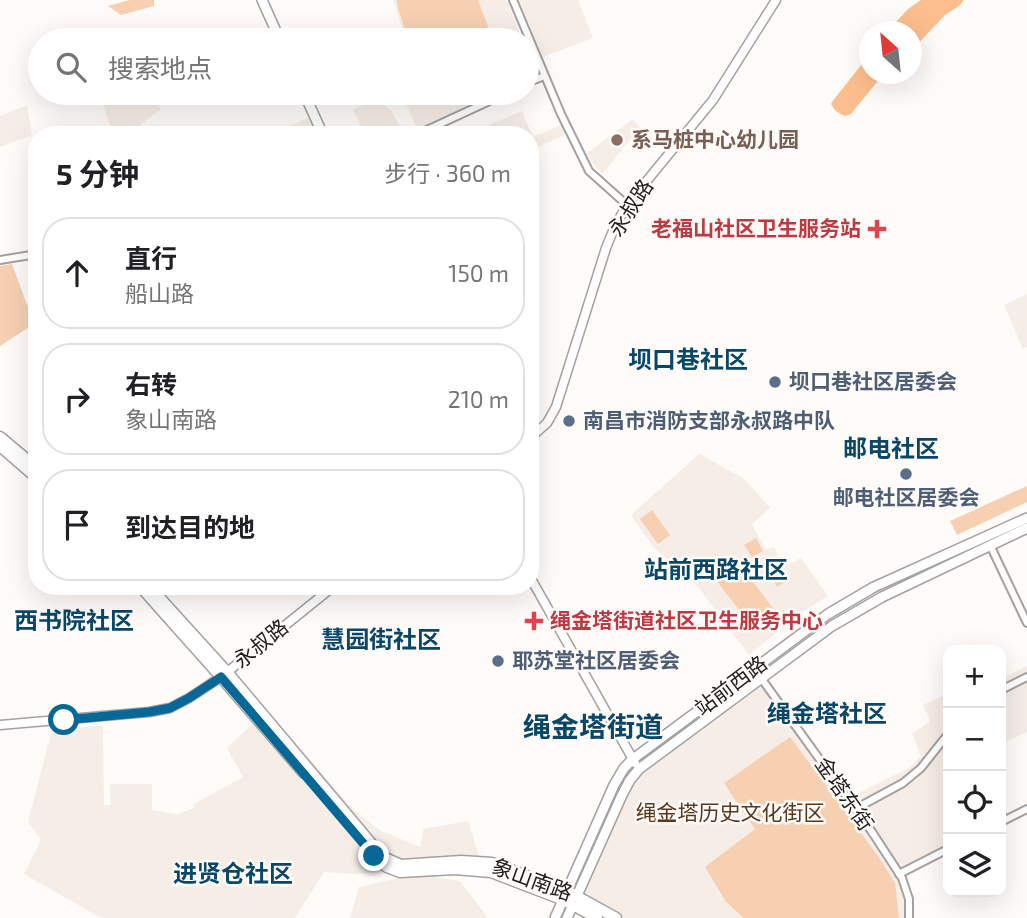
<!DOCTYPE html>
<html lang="zh">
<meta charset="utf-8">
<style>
body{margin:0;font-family:"Exo 2","Noto Sans SC",sans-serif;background:#f6f6f6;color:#202124}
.controls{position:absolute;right:21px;bottom:21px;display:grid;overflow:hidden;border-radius:14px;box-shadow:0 7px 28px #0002}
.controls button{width:63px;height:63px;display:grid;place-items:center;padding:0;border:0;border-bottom:2px solid #e0e0e0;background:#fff;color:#202124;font:35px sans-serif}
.compass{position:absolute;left:859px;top:21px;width:63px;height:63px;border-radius:50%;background:#fff;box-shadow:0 7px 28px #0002;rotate:333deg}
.stop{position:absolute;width:21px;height:21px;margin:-16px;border:5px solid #066897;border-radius:50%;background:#fff}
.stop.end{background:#066897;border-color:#fff;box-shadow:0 2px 7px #0008}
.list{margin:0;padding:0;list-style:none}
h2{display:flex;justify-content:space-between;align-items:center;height:91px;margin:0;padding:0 28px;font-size:30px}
h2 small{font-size:23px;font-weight:400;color:#757577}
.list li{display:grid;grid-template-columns:46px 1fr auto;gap:21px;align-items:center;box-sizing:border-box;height:112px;margin:0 14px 14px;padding:0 14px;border:2px solid #e0e0e0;border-radius:28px}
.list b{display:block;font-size:26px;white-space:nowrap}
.list p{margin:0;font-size:23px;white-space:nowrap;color:#757577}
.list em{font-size:23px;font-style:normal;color:#757577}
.icon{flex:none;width:38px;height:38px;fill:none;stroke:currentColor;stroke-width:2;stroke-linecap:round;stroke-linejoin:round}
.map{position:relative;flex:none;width:1027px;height:918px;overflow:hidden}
.search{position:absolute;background:#fff;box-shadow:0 7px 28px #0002;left:28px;top:28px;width:511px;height:77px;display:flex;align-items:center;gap:18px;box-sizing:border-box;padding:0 24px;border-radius:38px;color:#757577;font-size:26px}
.panel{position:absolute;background:#fff;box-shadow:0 7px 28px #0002;left:28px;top:126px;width:511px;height:469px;border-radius:28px}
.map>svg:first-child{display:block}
</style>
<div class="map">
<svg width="1027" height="918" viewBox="0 0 1027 918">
<rect width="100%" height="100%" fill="#fefbf9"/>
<g fill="#f6ede6">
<polygon points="393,0 507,0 522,40 406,40"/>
<polygon points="519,0 578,0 593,38 543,57"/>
<polygon points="95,93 148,93 161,109 127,135 113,135 103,105"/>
<polygon points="401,93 500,93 418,131"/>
<polygon points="374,100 391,110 404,134 365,135 353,110"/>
<polygon points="27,105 32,135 0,147 0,116"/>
<polygon points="522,111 533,137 561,125 565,135 530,150 530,135 493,135 489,125"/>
<polygon points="311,117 318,135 290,135 287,127"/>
<polygon points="633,119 640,128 602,174 594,166 587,153"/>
<polygon points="1027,294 1027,347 1023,349 1004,305"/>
<polygon points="699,454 743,478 770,507 752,525 766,550 774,547 783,567 801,558 828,596 801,613 749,655 699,588 653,547 631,515"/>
<polygon points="754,662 848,798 909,768 921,756 912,734 930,721 923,705 948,693 948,852 903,875 912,918 605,918 569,897 617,784 627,758"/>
<polygon points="1027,666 1027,732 1001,744 1001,679"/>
<polygon points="267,710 352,808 379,830 420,847 423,829 468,821 481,863 357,874 324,872 295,918 101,918 24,874 41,840 28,822 52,730 103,725 104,805 111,805 110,784 152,784 152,810 178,814 194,808 194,804 243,777 227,748"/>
<polygon points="417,874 460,881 488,918 350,918 359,887"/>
</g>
<g fill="#f7d0b2">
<polygon points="130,0 154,0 154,6 121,15 108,6"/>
<polygon points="397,0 478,0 493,40 408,40 397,4"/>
<polygon points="12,264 34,324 0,346 0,266"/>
<polygon points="1027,486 1027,502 957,535 950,521"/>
<polygon points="652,510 670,535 658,544 640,519"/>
<polygon points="756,538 763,551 752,557 744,545"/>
<polygon points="734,557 773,608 751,625 711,574"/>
<polygon points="774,558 788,580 777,587 763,565"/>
<polygon points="790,737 878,856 895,883 899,918 744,918 726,902 705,867 755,829 724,783"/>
</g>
<g fill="#fdbe8d">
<polygon points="921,0 964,0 959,6 945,15 912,50 912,32 888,31 908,9"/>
<path d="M867,63l2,1 1,10h10l1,3 -30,37 -6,2c-7,-3 -11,-6 -14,-12l1,-2 30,-38z"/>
</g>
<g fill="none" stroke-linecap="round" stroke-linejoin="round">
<defs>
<g id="minor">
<polyline points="513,0 561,114 589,171 627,205"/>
<polyline points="527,83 544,76"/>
<polyline points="416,135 507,93"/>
<polyline points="0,260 37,254"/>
<polyline points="990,545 1027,623"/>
<polyline points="761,678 872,832 902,878 909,899 909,918"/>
<polyline points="1001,690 1027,677"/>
<polyline points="855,809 903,783 921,768 948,734"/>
<polyline points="1001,822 1027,809"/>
<polyline points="899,874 948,849"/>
</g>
<g id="tertiary">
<polyline points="530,438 547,423 556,407 606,248 615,226 627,205 713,100 776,0"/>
<polyline points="530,577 635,763"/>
<polyline points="0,725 149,712 170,708 189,698 221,677 334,586"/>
</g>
<g id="secondary">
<polyline points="262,0 280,40"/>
<polyline points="304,93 323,135"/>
<polyline points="555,918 614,785 624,768 633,759 828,614 874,587 1027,518"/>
<polyline points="567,918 622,795 630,780 639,769 832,626 882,597 1027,528"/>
</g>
<g id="primary">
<polyline points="0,437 37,468"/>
<polyline points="0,446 37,478"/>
<polyline points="140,586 221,677 304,773"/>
<polyline points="149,586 227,672 374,847 385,858 401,865 461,861 492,863 567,891 616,918"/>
<polyline points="377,859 387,867 400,872 455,869 491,872 564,900 597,918"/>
</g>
</defs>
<use href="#minor" stroke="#a4a19f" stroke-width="10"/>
<use href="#tertiary" stroke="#a4a19f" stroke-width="11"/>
<use href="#secondary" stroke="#a4a19f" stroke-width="12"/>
<use href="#primary" stroke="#a4a19f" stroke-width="13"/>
<use href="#minor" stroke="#fff" stroke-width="6"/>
<use href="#tertiary" stroke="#fff" stroke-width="8"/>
<use href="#secondary" stroke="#fff" stroke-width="9"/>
<use href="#primary" stroke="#fff" stroke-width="10"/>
</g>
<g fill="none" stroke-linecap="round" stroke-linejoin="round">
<polyline stroke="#066897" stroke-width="9" points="64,720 149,712 170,708 189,698 221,677 374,856"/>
</g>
<circle fill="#8d6e63" stroke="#fefbf9" stroke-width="2.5" cx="617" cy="140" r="7"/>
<g fill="#e0444e" stroke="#fefbf9" stroke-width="2.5">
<path d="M873.5 218.5h7v7h7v7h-7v7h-7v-7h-7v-7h7z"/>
<path d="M530.5 610.5h7v7h7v7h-7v7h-7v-7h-7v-7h7z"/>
</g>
<g fill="#5c6f8a" stroke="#fefbf9" stroke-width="2.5">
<circle cx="775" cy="382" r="7"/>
<circle cx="569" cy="421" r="7"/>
<circle cx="906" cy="474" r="7"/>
<circle cx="498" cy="661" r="7"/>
</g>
<g text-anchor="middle" stroke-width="5" stroke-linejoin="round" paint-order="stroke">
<g font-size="21" font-weight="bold" fill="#785e54" stroke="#fefbf9" text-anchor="start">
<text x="631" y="147">系马桩中心幼儿园</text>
</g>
<g font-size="21" fill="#1e1d1d" stroke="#fefbf9">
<text transform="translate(631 208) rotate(-57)" y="7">永叔路</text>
<text transform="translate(261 644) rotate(-39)" y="7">永叔路</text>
<text transform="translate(731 686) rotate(-37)" y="7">站前西路</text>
<text transform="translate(844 794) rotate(55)" y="7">金塔东街</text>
<text transform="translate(532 880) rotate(20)" y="7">象山南路</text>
</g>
<g font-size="21" font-weight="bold" fill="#be3a42" stroke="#fefbf9" text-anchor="end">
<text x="861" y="236">老福山社区卫生服务站</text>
<text x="550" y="628" text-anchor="start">绳金塔街道社区卫生服务中心</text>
</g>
<g font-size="21" font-weight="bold" fill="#4e5e75" stroke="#fefbf9" text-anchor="start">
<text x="789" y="389">坝口巷社区居委会</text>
<text x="583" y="428">南昌市消防支部永叔路中队</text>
<text x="906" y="505" text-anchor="middle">邮电社区居委会</text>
<text x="512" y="668">耶苏堂社区居委会</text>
</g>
<g font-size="21" fill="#58381d" stroke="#fefbf9">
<text x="730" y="820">绳金塔历史文化街区</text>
</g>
<g font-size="24" font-weight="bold" fill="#084767" stroke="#fefbf9">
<text x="688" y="368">坝口巷社区</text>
<text x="891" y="457">邮电社区</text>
<text x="716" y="578">站前西路社区</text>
<text x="74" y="629">西书院社区</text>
<text x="381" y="648">慧园街社区</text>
<text x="827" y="722">绳金塔社区</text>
<text x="233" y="882">进贤仓社区</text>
</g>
<g font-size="28" font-weight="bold" fill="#084767" stroke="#fefbf9">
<text x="593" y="737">绳金塔街道</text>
</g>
</g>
</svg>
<div class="controls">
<button>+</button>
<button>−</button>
<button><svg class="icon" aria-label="locate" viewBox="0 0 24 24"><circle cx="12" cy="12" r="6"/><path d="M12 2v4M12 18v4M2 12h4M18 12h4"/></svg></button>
<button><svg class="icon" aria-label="layers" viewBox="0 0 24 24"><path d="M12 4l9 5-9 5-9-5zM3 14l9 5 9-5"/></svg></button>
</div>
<svg class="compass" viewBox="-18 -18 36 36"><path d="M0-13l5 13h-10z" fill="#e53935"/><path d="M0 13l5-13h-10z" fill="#757577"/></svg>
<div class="stop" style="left:64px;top:720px"></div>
<div class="stop end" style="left:374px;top:856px"></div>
<div class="search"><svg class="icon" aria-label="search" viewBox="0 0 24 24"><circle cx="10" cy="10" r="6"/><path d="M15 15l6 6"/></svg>搜索地点</div>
<section class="panel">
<h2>5 分钟<small>步行 · 360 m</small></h2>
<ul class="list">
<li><svg class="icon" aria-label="ahead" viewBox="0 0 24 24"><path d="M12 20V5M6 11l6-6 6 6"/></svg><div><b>直行</b><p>船山路</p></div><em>150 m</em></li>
<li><svg class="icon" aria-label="right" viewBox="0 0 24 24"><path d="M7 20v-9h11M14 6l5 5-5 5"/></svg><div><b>右转</b><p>象山南路</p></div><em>210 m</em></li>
<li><svg class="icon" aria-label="arrive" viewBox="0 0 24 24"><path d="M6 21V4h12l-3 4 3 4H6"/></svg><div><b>到达目的地</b></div></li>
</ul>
</section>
</div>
